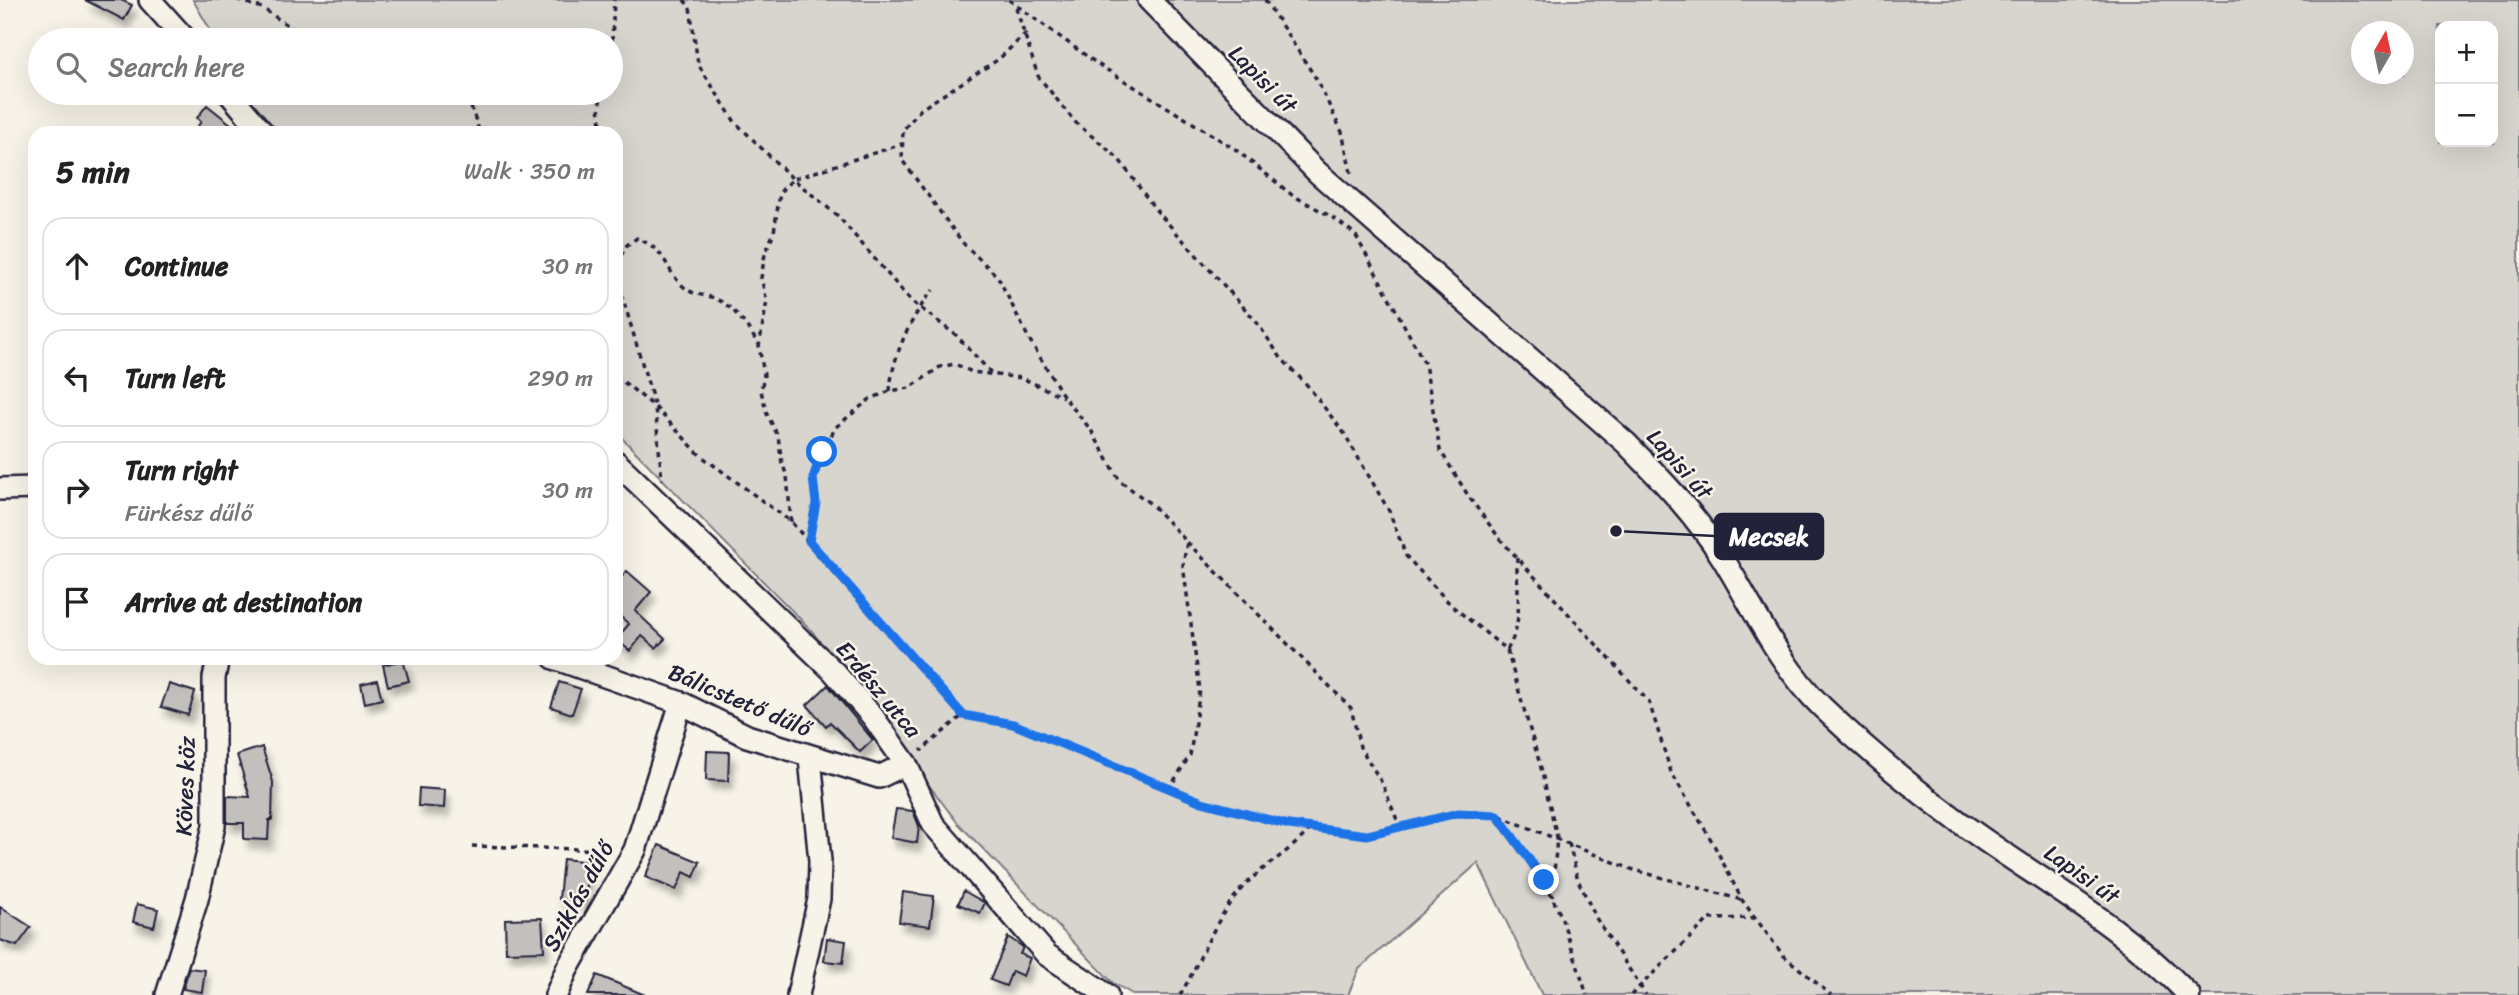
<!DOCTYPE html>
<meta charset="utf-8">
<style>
body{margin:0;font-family:Sriracha,sans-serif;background:#f2f2f2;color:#222}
.controls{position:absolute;right:21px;top:21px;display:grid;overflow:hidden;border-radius:14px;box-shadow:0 7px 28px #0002}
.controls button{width:63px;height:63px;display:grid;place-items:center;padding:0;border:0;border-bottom:2px solid #e0e0e0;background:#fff;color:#222;font:35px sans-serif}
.compass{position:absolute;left:2351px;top:21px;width:63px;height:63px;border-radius:50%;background:#fff;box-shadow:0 7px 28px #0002;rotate:9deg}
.stop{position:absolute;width:21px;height:21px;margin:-16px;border:5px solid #1a73e8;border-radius:50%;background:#fff}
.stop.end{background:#1a73e8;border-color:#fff;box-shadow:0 2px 7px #0008}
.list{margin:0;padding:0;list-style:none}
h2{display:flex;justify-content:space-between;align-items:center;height:91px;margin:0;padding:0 28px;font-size:30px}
h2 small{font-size:23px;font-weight:400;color:#767676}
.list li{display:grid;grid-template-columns:46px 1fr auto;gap:21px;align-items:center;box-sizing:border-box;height:98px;margin:0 14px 14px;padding:0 14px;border:2px solid #e0e0e0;border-radius:21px}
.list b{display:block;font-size:26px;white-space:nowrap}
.list p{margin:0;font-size:23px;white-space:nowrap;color:#767676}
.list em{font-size:23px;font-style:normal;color:#767676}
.icon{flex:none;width:38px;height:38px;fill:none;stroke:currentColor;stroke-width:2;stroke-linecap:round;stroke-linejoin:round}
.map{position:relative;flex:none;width:2519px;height:995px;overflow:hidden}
.search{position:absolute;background:#fff;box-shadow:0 7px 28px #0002;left:28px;top:28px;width:595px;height:77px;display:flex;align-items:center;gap:18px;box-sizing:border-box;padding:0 24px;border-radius:38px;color:#767676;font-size:26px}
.panel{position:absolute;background:#fff;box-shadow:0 7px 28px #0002;left:28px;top:126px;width:595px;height:539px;border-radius:21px}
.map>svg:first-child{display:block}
</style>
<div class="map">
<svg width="2519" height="995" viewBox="0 0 2519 995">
<defs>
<filter id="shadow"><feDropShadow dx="4.5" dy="8" stdDeviation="3.5" flood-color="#0004"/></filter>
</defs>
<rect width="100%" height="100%" fill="#f7f3e8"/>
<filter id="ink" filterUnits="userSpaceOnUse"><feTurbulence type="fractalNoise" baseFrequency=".0143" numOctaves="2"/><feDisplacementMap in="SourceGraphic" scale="14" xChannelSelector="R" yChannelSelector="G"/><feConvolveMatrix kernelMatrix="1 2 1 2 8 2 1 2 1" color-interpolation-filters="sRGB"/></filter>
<g filter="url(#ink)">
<path fill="#d8d5cf" stroke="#7d7c85" stroke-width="2" fill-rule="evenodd" d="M193,0h2326v995h-977l-64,-132 -119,106 -11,26h-214l-21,-12 -156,-161 -146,-192 -195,-198v-299h-345l-24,-40h364v-53h-395zM2440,26h53v116h-53zM2362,32h42v42h-42z"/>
<g fill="#c2bfbd" stroke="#22223b" stroke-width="2" filter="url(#shadow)">
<polygon points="85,0 121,0 132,5 124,20"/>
<polygon points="207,105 242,133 192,133 201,122 197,118"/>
<polygon points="627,571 651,592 635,611 665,639 656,648 642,636 630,651 616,639 629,624 616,613 616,583"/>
<polygon points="403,660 409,681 388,686 383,665"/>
<polygon points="377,680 382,699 365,703 361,684"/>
<polygon points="559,682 581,689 572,714 551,707"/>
<polygon points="169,684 195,692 188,715 161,707"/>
<polygon points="828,685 873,740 860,752 830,722 826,726 807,705"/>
<polygon points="262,747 273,782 272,820 269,820 268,840 244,839 244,823 227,823 227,796 250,797 237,755"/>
<polygon points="707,751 729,752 728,781 706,780"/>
<polygon points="419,788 445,790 444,808 418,806"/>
<polygon points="896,809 913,811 919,826 917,843 891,838"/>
<polygon points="659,845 700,862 694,877 684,872 676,890 645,877"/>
<polygon points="563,859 590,862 585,902 559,899"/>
<polygon points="964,891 985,903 980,913 958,904"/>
<polygon points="903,892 934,896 930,926 899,922"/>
<polygon points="137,904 158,909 154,927 133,922"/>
<polygon points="0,907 31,927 17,946 0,940"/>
<polygon points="542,918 544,951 506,952 505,919"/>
<polygon points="1008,937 1023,947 1020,954 1030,958 1023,976 1012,971 1006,986 990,980"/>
<polygon points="827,938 846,941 843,963 824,961"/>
<polygon points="189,968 205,970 202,992 183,989"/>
<polygon points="597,975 645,995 588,995"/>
</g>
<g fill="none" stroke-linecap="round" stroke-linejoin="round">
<defs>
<g id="minor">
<polyline points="150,0 186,40"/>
<path d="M1149,0l168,172 309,271c34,35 70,72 96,114 31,50 57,108 100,150 51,49 106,94 164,134 71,49 143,91 203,154"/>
<polyline points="229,93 263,133"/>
<polyline points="616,462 834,672 873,717 906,764 933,824 1047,955 1107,995"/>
<polyline points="0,489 35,488"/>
<polyline points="554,658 681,703 747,736 879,777 906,764"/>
<polyline points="167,995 197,899 214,826 214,678 218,658"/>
<polyline points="556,995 567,969 635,850 681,703"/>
<polyline points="798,995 819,899 820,861 810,758"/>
</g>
</defs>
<use href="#minor" stroke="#22223b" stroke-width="26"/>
<g stroke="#22223b" stroke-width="3.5" stroke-dasharray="5 5" stroke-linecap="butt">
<polyline points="238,0 262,8 310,40"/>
<polyline points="684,0 690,7 698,64 735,122 793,179 838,216 910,300 956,335 994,376"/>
<polyline points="1009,0 1099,65 1235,149 1292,195 1332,217 1355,234 1425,364 1440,450 1469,497 1500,539 1649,702 1671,772 1713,843 1742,900 1783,955 1831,995"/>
<polyline points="1265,0 1317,80 1342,132 1352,177"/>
<polyline points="1016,8 1038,76 1075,122 1118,158 1155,209 1256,321 1281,358 1307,385 1344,433 1389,511 1406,556 1452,606 1507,650 1541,768 1557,837 1552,897"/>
<polyline points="1026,33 999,59 921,109 903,130 902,160 963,243 998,277 1029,339 1064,397 1091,430 1120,481 1152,505 1187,542 1183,565 1200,690 1190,755 1169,789"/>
<polyline points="611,61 614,0"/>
<polyline points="458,93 468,98 480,133"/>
<polyline points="602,133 599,106 602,93"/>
<path d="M616,264l11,-19 10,-7c34,15 26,31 47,49 10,9 19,7 30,11 20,8 34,29 44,46"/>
<polyline points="616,275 655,407 662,480"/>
<polyline points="616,376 655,407 700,455 791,522 963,715 921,751"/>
<path d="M890,391c2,-35 21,-74 43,-101"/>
<polyline points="791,522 787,476 782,463 778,436 767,414 761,391 764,375 759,346 767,301 761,278 765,254 774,232 780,192 793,179 902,144"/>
<polyline points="809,541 816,503 813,478 822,452 836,427 870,399 890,391 910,388 940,367 955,364 972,372 1022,378 1063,397"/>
<polyline points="1187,542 1351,708 1360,747 1382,783 1400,827"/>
<path d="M1507,650c18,-29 9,-59 10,-92"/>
<polyline points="963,715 1013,724 1202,802 1289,825 1367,836 1458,813 1497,815 1631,869 1742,900"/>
<polyline points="1498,817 1544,880 1561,916 1587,995"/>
<polyline points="1569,843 1578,880 1596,918 1646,995"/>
<polyline points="472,846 612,850"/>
<path d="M1180,995c22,-36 36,-81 66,-111 21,-21 43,-31 65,-56"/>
<polyline points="1631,995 1709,919 1755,918"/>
</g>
<use href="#minor" stroke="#f7f3e8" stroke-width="21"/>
</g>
</g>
<g fill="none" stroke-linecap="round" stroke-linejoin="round" filter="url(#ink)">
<polyline stroke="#1a73e8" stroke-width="9" points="822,452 813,478 816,503 809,541 963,715 1013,724 1202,802 1289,825 1367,835 1458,813 1497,815 1544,880"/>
</g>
<g text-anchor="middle" stroke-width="5" stroke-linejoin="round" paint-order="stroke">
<g font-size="23" fill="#22223b" stroke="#f7f3e8">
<text transform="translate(1263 79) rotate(45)" y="8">Lapisi út</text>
<text transform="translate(1680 464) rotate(48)" y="8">Lapisi út</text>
<text transform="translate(879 689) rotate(50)" y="8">Erdész utca</text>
<text transform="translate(740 700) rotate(23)" y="8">Bálicstető dűlő</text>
<text transform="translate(185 786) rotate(-88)" y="8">Köves köz</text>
<text transform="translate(2082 874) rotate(35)" y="8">Lapisi út</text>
<text transform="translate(578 896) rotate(-61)" y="8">Sziklás dűlő</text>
</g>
</g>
<path fill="none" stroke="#22223b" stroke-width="2.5" d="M1616 531L1715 536"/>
<circle fill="#22223b" stroke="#f7f3e8" stroke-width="2.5" cx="1616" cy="531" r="7"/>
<rect fill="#22223b" stroke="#22223b" stroke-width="2.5" x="1715" y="514" width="108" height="45" rx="7"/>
<g font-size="24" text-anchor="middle" font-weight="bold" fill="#fff">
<text x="1769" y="545">Mecsek</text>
</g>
</svg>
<div class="controls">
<button>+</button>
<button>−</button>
</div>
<svg class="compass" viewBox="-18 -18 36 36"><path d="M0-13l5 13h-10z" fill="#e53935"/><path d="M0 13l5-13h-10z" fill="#767676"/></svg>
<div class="stop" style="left:822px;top:452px"></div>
<div class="stop end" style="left:1544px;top:880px"></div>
<div class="search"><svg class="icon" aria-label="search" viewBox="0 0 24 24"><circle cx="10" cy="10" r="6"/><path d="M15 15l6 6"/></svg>Search here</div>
<section class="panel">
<h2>5 min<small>Walk · 350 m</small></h2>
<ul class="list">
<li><svg class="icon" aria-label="ahead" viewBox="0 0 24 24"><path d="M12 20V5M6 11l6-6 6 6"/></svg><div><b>Continue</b></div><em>30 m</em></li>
<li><svg class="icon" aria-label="left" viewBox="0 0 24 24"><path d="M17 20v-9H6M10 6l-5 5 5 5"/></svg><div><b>Turn left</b></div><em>290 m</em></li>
<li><svg class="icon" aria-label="right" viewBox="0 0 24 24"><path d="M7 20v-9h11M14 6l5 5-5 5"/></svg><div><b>Turn right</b><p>Fürkész dűlő</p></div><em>30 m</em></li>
<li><svg class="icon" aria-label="arrive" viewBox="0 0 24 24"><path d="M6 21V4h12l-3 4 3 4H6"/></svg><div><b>Arrive at destination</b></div></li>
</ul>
</section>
</div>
